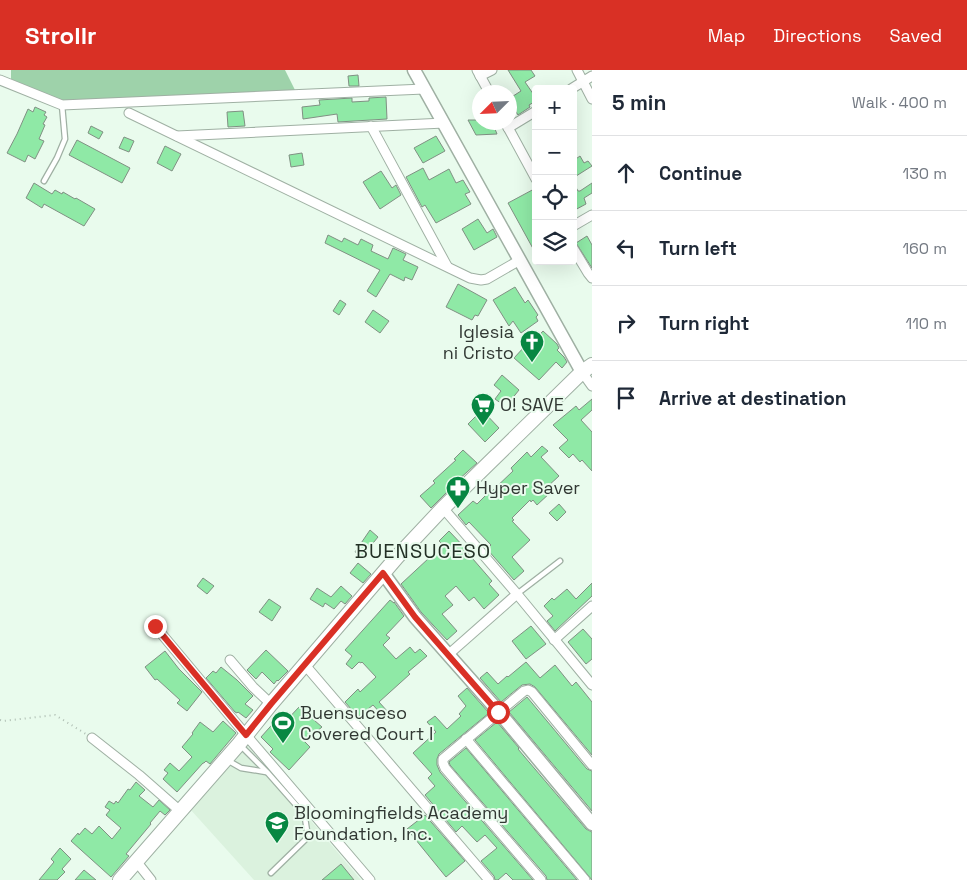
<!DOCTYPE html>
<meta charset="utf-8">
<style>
body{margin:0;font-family:"Space Grotesk",sans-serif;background:#f6f6f7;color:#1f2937}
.controls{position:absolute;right:15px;top:15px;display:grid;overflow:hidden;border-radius:5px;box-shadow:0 5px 20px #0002}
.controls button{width:45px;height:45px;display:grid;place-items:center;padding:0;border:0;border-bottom:1px solid #e0e1e3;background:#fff;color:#1f2937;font:25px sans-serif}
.compass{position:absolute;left:472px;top:15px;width:45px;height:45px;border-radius:50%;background:#fff;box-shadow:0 5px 20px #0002;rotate:246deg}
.stop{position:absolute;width:15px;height:15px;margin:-11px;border:4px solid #d93025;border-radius:50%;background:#fff}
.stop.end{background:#d93025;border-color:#fff;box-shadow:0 1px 5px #0008}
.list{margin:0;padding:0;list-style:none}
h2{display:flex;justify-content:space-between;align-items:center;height:65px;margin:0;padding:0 20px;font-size:21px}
h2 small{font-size:16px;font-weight:400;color:#747a83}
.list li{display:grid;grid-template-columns:32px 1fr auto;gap:15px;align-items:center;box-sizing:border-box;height:75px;padding:0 20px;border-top:1px solid #e0e1e3}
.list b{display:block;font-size:19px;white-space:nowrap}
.list em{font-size:16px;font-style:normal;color:#747a83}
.icon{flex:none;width:28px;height:28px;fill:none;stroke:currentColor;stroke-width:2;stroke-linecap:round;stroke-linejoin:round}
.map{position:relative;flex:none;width:592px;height:810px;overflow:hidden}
header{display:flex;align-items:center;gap:30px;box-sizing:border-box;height:70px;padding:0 25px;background:#d93025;color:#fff}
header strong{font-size:24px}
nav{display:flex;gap:28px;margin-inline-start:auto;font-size:18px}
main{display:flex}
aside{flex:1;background:#fff}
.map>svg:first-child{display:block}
</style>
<header>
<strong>Strollr</strong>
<nav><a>Map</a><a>Directions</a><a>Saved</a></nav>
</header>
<main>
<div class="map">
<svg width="592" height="810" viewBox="0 0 592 810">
<rect width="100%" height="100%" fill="#e9fbed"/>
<polygon fill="#dbf2de" points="247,675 361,810 254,810 190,739"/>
<polygon fill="#9ed2aa" points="11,0 285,0 295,20 61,31 11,9"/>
<g fill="#8fe9a6" stroke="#809083">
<polygon points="508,0 531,0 535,6 525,12 536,28 536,31 529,35 530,37 518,45 513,37 510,39 510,28 521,21"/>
<polygon points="358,5 359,16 349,16 348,6"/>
<polygon points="386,27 387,49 338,52 337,44 303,49 302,37 320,35 319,30 352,28 352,32 369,31 369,28"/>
<polygon points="35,37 46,42 44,45 47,47 43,54 45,55 39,69 44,71 35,89 28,85 25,92 7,83 17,64 28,39 33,42"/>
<polygon points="243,41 245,56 228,57 227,42"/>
<polygon points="468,50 480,50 480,52 499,52 500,56 495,59 497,64 476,65"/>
<polygon points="91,56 103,62 99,69 88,63"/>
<polygon points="436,66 445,81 423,93 414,78"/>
<polygon points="124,67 134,71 129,82 119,78"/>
<polygon points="77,70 130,98 122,113 69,85"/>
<polygon points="165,76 181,84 172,101 157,93"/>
<polygon points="302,83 304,95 291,97 289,85"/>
<polygon points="580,86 584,93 588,91 592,96 573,108 573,91"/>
<polygon points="423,98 429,110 449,99 456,113 463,110 470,122 465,124 471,134 436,153 425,135 422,137 406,107"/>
<polygon points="381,101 392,118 396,115 401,125 380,139 363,112"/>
<polygon points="573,112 578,121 580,121 592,113 592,123 584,128 586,134 573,141"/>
<polygon points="34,113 52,124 55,120 62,124 63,122 75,129 76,128 95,139 84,156 44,134 42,138 26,128"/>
<polygon points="536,118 536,184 508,133"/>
<polygon points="478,149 487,163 493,159 497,167 474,180 462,159"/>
<polygon points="328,165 342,172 344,168 358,175 361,169 373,175 371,181 388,189 393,178 406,184 403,190 418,197 412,210 405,207 404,211 390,204 376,227 367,221 380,200 325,173"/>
<polygon points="587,166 592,175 592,198 576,173"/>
<polygon points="458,214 487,230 478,246 475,245 472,250 446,237"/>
<polygon points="515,217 525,233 528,230 538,245 536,247 538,251 521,263 513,251 509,256 493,230"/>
<polygon points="340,230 346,234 339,245 333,241"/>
<polygon points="373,240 389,251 380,263 365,252"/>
<polygon points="543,261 557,274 559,278 557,280 564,287 567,292 562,298 556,292 539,310 514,288 525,276 527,278"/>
<polygon points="502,305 519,320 511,330 508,327 502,334 495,329 501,321 494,315"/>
<polygon points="592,329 592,340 581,350 592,362 592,401 582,390 580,392 573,384 569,388 559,378 568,370 553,355 576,336 579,340"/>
<polygon points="482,340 499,358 485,372 468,354"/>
<polygon points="542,376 548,381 541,387 559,406 547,417 551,422 537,435 533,430 531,432 530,430 512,448 514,450 512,451 530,470 512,487 524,501 514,510 487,479 491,475 469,452 466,455 458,445 473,431 477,434 489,422 490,423 513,401 511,398 527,382 531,387"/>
<polygon points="463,380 477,393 447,420 448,421 431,438 420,426 435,413 433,411 456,390 454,389"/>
<polygon points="559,434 566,442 557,451 549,443"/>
<polygon points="370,460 378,467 369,478 368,477 362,486 355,482"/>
<polygon points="449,461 467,480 466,481 492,511 489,514 499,525 484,539 474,527 469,531 456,516 445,526 453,535 442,544 457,561 447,570 421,542 401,514 443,475 439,471"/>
<polygon points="358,493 371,504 363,513 350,503"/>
<polygon points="203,508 214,516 207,524 197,516"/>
<polygon points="592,513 592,526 555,561 547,551 553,546 544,536 552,528 554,530 567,519 576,529"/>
<polygon points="341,516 352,526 345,534 341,531 334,539 325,533 323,537 310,529 317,518 331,527"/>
<polygon points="269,529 281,537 272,551 259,542"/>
<polygon points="390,530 394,533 394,532 404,546 386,565 390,568 383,575 396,589 410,577 415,583 420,579 427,586 408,602 410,604 379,632 388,642 383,646 373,635 358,647 345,632 358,619 360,622 376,607 362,592 361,593 359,592 352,599 346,594 352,586 345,580"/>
<polygon points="531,556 546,574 526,589 512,571"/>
<polygon points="583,559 592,569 592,589 586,594 568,572"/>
<polygon points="266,580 288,601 278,611 277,610 274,614 262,602 256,609 247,600"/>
<polygon points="165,581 179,599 202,622 187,641 177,633 180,630 157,609 155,610 145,597"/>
<polygon points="526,592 540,608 555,595 572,616 576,612 592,632 592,685 535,617 530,614 522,615 501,632 480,608 487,602 498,614 507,606 508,607"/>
<polygon points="221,597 237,610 253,626 245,634 253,640 246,648 238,642 237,643 235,642 206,608 213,601 216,603"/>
<polygon points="467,618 489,643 439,684 437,689 437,695 440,702 533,810 513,810 506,803 498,810 495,810 494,806 481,791 497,778 485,765 477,772 462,756 456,762 425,725 435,716 428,708 432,704 413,683 436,662 427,652 435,646 447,659 461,646 459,644 466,636 458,626"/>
<polygon points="527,627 587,699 592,701 592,741 509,642"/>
<polygon points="299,637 322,657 316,662 314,660 304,671 310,677 289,700 270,682 273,679 261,667 278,648 284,653"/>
<polygon points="223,651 236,663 210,694 206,691 204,693 203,693 177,722 163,709 168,703 164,700 170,693 179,701 192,687 182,677 193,664 192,663 200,652 213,662"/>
<polygon points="497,652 519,678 518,679 586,759 592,762 592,810 475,670"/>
<polygon points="466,678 577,810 547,810 546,806 450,695 449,692"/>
<polygon points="136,712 145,720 139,726 153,737 159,730 170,740 165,745 160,741 150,753 151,754 126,784 129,786 111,807 71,771 78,763 79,765 85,758 92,764 99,756 112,769 121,758 106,745 110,740 105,737 109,731 114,734 116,731 118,733 128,719 130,720"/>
<polygon points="425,745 465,791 446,807 407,759"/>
<polygon points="60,778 71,789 62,799 65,802 57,810 39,810 54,792 51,789"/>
<polygon points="341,794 354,810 322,810"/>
<polygon points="84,800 96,810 75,810"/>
</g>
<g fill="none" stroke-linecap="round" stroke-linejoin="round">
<defs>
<g id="lane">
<polyline points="44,111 57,88 65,69 62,35"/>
<polyline points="517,524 560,491"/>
<polyline points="240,675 267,702 304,744 305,748 308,767 271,803"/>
<polyline points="227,690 241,698 266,702"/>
</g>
<g id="street">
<polyline points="477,0 489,22"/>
<polyline points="577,0 592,29"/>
<polyline points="480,6 492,0"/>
<polyline points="0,10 62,35 424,19"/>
<polyline points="571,19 592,6"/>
<polyline points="129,43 470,208 481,210 487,209 520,190"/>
<polyline points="505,52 536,109"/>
<polyline points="371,56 447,196"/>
<polyline points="508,58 536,41"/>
<polyline points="177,66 444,53"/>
<polyline points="573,156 592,145"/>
<polyline points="573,178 588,203 592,208"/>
<polyline points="582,302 592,316"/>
<polyline points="443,438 517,524 592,615"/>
<polyline points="155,556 246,665 370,810"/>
<polyline points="554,570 592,536"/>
<polyline points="449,584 517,524"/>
<polyline points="230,590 253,617 271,634"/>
<polyline points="305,595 489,810"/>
<polyline points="92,668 139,705 180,741"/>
<polyline points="466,669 585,810"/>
<polyline points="136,791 151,810"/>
<polyline points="541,810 445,698 443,693 443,689 524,621 528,620 532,622 592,695"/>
</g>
<g id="secondary">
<polyline points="414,0 582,302"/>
<polyline points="383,503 415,547 499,642 592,754"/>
</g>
<polyline id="primary" points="120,810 239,674 271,634 397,487 443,438 582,302 592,295"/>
</defs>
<use href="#lane" stroke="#9fb0a3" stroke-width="7"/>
<use href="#street" stroke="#9fb0a3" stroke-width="11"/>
<use href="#secondary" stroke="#9fb0a3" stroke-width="15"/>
<use href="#primary" stroke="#9fb0a3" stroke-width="16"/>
<polyline stroke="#afbeb3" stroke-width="2" stroke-dasharray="1 4" stroke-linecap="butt" points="0,650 3,651 55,645 86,664"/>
<use href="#lane" stroke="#fff" stroke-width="4.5"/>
<use href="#street" stroke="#fff" stroke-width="9"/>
<use href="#secondary" stroke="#fff" stroke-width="12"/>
<use href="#primary" stroke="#fff" stroke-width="14"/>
</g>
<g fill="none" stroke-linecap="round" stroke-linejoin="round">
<polyline stroke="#d93025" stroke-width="6" points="155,556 246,665 271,634 383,503 415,547 498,642"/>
</g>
<defs>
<symbol id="church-pin" viewBox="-11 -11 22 30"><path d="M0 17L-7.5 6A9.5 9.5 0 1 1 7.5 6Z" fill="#078742" stroke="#e9fbed"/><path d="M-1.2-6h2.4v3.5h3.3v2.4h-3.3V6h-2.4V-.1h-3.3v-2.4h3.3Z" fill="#fff"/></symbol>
<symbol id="supermarket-pin" viewBox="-11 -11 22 30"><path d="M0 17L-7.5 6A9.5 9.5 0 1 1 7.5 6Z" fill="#078742" stroke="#e9fbed"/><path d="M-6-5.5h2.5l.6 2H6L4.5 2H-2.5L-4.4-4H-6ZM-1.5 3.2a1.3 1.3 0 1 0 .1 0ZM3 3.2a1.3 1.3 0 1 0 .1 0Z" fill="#fff"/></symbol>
<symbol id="pharmacy-pin" viewBox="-11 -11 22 30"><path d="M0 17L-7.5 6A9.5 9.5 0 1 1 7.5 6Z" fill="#078742" stroke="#e9fbed"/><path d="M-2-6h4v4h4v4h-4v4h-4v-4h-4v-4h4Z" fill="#fff"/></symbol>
<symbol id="stadium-pin" viewBox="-11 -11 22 30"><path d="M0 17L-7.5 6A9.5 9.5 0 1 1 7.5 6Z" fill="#078742" stroke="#e9fbed"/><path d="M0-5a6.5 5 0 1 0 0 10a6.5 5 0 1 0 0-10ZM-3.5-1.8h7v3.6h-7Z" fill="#fff"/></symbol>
<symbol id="school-pin" viewBox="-11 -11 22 30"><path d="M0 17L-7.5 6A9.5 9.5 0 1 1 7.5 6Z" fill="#078742" stroke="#e9fbed"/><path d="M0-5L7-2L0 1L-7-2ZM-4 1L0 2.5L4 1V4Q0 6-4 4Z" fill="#fff"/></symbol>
</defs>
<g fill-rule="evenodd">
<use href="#church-pin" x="518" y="258" width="28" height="38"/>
<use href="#supermarket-pin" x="469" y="321" width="28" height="38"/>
<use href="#pharmacy-pin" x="444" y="404" width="28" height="38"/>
<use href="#stadium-pin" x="269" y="639" width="28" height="38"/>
<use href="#school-pin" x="263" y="739" width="28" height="38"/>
</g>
<g text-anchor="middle" stroke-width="4" stroke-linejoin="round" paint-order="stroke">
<g font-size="18" fill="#313833" stroke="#e9fbed" text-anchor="start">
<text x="514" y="268" text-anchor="end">Iglesia<tspan x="514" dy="21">ni Cristo</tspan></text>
<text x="500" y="341">O! SAVE</text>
<text x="476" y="424">Hyper Saver</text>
<text x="300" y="649">Buensuceso<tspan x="300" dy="21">Covered Court I</tspan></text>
<text x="294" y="749">Bloomingfields Academy<tspan x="294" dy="21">Foundation, Inc.</tspan></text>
</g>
<g font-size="20" letter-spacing="1" fill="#223025" stroke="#e9fbed">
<text x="423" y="488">BUENSUCESO</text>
</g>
</g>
</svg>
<div class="controls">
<button>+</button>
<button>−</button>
<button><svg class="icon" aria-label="locate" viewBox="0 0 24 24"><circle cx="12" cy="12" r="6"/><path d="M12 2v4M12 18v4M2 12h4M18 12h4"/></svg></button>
<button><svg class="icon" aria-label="layers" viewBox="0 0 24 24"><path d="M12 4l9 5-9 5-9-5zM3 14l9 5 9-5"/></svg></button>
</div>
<svg class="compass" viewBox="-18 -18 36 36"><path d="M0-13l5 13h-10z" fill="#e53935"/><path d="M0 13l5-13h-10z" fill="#747a83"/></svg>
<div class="stop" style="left:498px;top:642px"></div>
<div class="stop end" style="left:155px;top:556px"></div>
</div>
<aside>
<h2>5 min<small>Walk · 400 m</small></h2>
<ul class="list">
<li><svg class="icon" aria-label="ahead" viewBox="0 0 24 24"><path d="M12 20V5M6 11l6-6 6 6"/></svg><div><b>Continue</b></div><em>130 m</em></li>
<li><svg class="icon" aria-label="left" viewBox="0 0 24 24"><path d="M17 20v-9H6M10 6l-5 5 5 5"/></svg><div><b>Turn left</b></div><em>160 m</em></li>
<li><svg class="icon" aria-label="right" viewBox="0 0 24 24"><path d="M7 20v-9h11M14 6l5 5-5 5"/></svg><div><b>Turn right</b></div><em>110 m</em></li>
<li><svg class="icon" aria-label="arrive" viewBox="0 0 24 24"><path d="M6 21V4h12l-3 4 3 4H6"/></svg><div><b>Arrive at destination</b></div></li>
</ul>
</aside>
</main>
